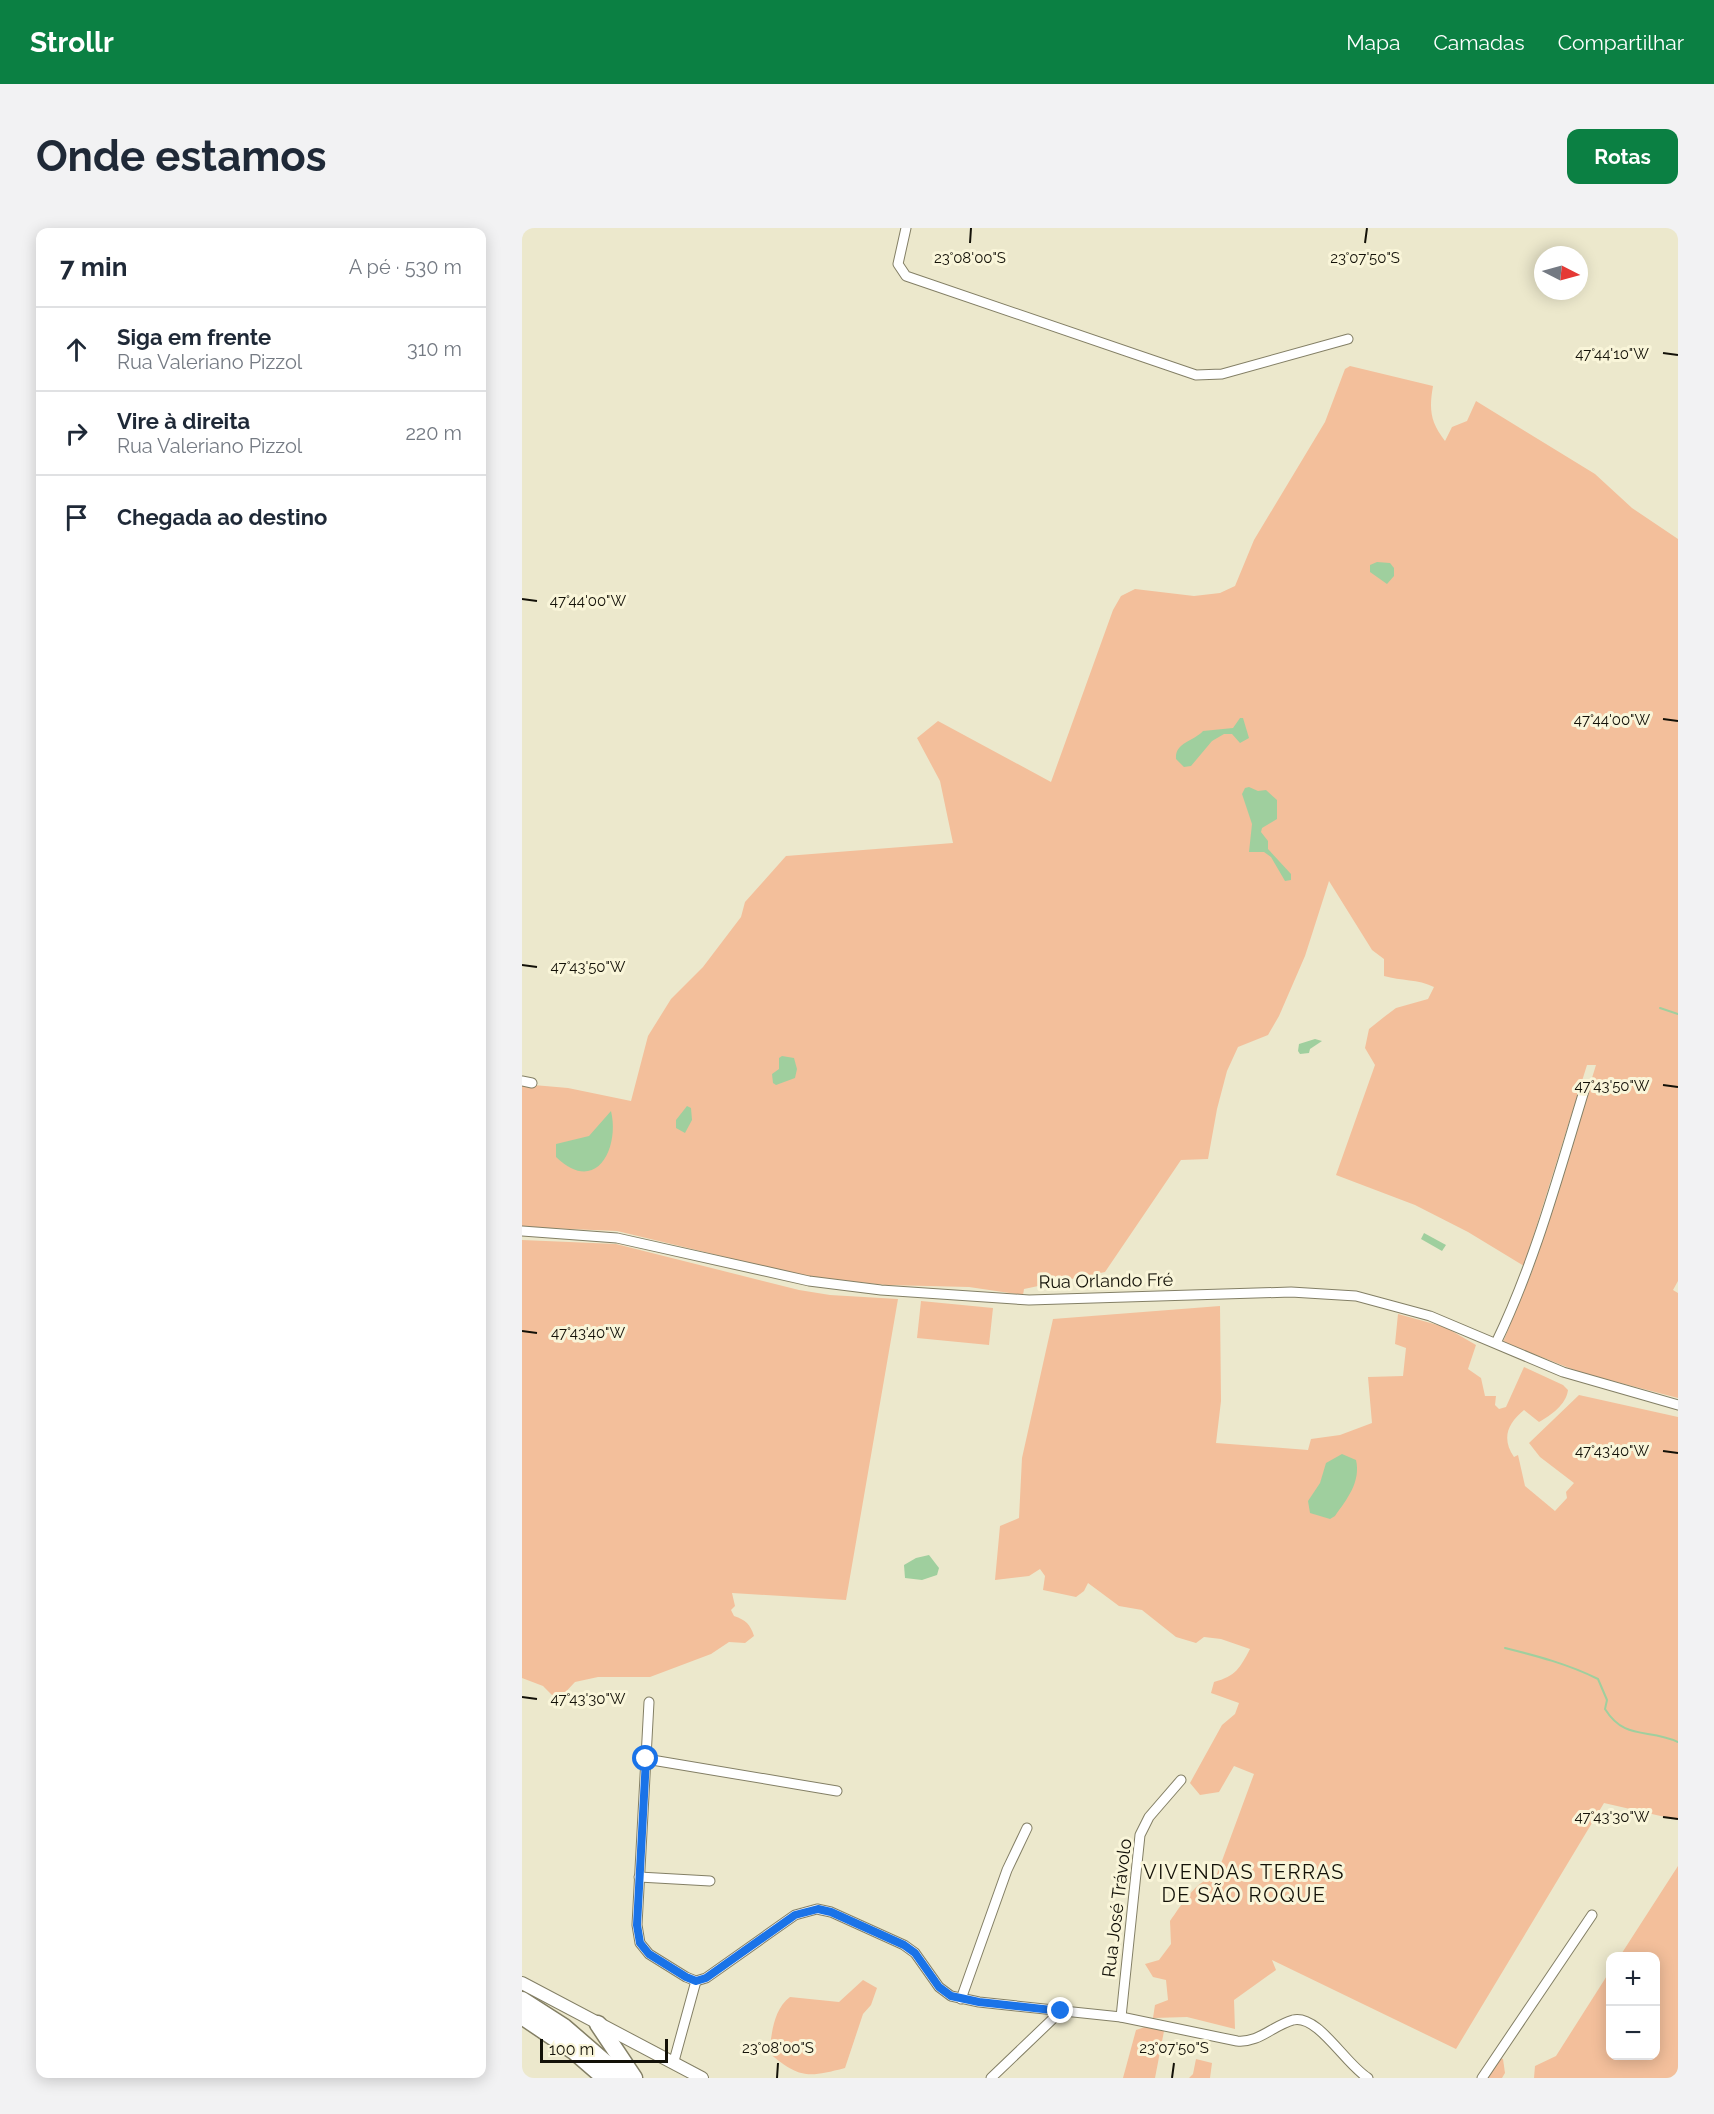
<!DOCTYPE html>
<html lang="pt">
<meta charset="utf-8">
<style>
body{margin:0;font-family:Raleway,sans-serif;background:#f2f2f3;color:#1f2937}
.controls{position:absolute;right:18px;bottom:18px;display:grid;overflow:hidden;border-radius:12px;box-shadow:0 3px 15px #0003}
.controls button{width:54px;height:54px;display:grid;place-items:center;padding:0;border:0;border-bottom:2px solid #e0e1e3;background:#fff;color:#1f2937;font:30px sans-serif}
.compass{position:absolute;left:1012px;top:18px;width:54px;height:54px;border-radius:50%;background:#fff;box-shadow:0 3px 15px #0003;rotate:96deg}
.scale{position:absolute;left:18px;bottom:15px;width:128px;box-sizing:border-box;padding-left:6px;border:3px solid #131108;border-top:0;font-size:16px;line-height:21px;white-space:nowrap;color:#131108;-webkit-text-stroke:4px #f9f5d9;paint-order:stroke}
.stop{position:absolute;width:18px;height:18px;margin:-14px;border:4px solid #1a73e8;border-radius:50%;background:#fff}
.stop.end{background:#1a73e8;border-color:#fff;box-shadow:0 2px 6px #0008}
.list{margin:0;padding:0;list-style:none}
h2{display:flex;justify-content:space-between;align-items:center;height:78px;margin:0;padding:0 24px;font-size:26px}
h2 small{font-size:20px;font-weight:400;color:#747a83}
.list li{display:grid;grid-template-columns:39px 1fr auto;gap:18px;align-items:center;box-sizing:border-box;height:84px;padding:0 24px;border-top:2px solid #e0e1e3}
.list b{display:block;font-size:22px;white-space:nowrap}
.list p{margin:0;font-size:20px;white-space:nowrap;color:#747a83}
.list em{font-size:20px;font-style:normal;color:#747a83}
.icon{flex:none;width:33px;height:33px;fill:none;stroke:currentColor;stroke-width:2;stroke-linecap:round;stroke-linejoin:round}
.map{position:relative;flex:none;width:1156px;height:1850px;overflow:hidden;border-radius:12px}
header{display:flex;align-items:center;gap:36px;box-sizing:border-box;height:84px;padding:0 30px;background:#0b8043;color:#fff}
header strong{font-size:28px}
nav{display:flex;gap:33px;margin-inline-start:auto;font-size:21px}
.intro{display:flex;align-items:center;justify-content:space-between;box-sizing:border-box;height:144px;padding:0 36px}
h1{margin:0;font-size:42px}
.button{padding:15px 27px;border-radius:12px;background:#0b8043;color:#fff;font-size:21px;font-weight:700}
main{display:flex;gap:36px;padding:0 36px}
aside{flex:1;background:#fff;border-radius:12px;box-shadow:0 3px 15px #0003}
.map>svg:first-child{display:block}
</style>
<header>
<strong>Strollr</strong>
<nav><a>Mapa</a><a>Camadas</a><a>Compartilhar</a></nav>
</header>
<div class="intro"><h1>Onde estamos</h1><a class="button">Rotas</a></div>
<main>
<aside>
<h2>7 min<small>A pé · 530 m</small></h2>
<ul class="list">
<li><svg class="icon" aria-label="ahead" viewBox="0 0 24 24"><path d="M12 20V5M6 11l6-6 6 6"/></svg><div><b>Siga em frente</b><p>Rua Valeriano Pizzol</p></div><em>310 m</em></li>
<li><svg class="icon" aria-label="right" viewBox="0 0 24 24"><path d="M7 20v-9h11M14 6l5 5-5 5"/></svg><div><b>Vire à direita</b><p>Rua Valeriano Pizzol</p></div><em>220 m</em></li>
<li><svg class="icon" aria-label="arrive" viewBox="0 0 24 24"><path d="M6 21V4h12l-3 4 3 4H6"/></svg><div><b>Chegada ao destino</b></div></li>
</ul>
</aside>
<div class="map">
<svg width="1156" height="1850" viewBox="0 0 1156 1850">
<rect width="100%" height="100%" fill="#ece8cc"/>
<g fill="#f3bf9b">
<path d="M828,138l83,20c-4,23 -3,36 12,55l7,-14 15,-6 9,-20 119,73 37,34 46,31v742l-5,9 5,3v105l-96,-25 -79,-31 30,-73 63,-204h-9l-63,201 -56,-34 -53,-27 -79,-30 39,-110 -10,-17 4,-19 15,-12 12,-9 32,-9 6,-12c-16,-8 -33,-6 -50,-11v-17l-12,-9 -43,-69 -24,75 -26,60 -11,19 -30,12 -11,24 -10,38 -9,50 -27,1 -76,112 -81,17 -1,6 -54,-8 -83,-2 -77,-8 -192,-46 -95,-4v-143l46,4 63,13 17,-65 23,-37 32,-32 38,-50 4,-15 41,-46 167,-13 -13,-62 -23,-43 21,-17 113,61 62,-172 8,-14 14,-7 59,7 26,-3 15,-7 19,-46 71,-118 20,-53z"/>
<path d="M0,1012l94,4 183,46 31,5 68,4 -52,301 -114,-7 3,13 -4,4 3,6c12,4 16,8 20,20l-9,7 -16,-1 -18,12 -61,23h-52l-23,5 -15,16h-5l-12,-12 -21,-8z"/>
<polygon points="399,1073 471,1080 467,1117 395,1110"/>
<path d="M698,1078l1,95 -5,42 92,7 3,-11 29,-4 32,-12 -4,-46 35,-1 3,-28 -11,-4 3,-30 47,13 31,18 -8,24 13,9 4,18h11l-1,9 4,4 7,-2 18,-40 39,18 5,5c-2,15 -17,25 -29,32l-15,-12c-16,13 -23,28 -10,47l4,-2 7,31 30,25 12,-13 -1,-6 8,-9 -34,-26 -11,-14 50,-48 99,22v403l-74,-17 -148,246 -184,-89 4,10 -42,30 1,29 -48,-12 -34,1 2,-13 13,-5 -2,-20 -13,-3 -8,-13 14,-4 12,-16 -1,-23c11,-15 26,-42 46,-44l38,-103 -20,-8 -15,26 -19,3 -10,-12 32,-58 13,-11 4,-11 -28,-10 3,-11c22,-6 26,-14 36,-33l-29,-10 -17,-2 -8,6 -20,-6 -34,-27 -23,-4 -31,-23 -4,8 -8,6 -33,-7 2,-14 -5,-7 -11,7 -34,4 5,-54 19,-8 3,-60 31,-139z"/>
<polygon points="1156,1638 1156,1850 1012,1850 1013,1838 1034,1828 1088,1743 1088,1828 1134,1828 1134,1728 1098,1728"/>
<path d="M341,1752l14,8 -6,17 -8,9 -18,54c-38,10 -46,10 -76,-15 3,-20 4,-43 21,-56l49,5z"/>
<polygon points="623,1799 642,1803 633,1850 601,1850 614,1802"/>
<polygon points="978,1830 981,1831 983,1845 980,1850 963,1850"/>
<polygon points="674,1831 690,1835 688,1850 667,1850 671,1846"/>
</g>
<g fill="#9fcf9e">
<polygon points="855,334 868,335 872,340 872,348 865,356 848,344 848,337"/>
<path d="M718,490h3l6,20 -9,5 -8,-9h-8l-12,7 -21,25 -7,1 -8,-8c-1,-17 17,-17 27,-28l30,-3z"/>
<polygon points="727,559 736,563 744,562 755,572 755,591 740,600 739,604 746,613 746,621 769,646 769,652 763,653 749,629 742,624 727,624 730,596 720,566 723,560"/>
<polygon points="793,811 800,813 788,821 787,825 778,826 776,823 777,816"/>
<polygon points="260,828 272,830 275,841 273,850 254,857 251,855 250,846 257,841 257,830"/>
<polygon points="165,878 169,880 170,892 163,905 154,900 154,892"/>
<path d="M89,883c9,37 -15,85 -55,46v-13l33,-8z"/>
<polygon points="902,1005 924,1017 920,1023 899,1011"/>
<path d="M820,1226l14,6c5,22 -9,39 -21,56l-5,3 -20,-6 -2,-12 12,-18 6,-20z"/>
<polygon points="407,1327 417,1340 415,1347 400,1352 383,1350 382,1337 394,1330"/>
</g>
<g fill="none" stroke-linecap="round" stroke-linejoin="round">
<g stroke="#9fcf9e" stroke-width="2">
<polyline points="1138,780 1156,786"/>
<path d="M983,1420c32,8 63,16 93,31l9,21 -2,9c20,32 43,19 73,33"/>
</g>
<defs>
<g id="street">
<polyline points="384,0 376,36 384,48 674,147 700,146 826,111"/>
<polyline points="0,853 10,855"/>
<polyline points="0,1003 95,1010 287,1053 359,1062 507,1072 769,1064 834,1068 908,1088 1041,1144 1156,1177"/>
<path d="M974,1115c39,-81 62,-167 88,-252"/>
<path d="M127,1474l-12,223 3,18 9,11 37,23 10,4 10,-3 89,-63 22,-6 14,3 73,33 11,8 24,34 12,9 28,6 142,15 116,24c22,2 35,-15 56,-21 25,-6 52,44 75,58"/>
<polyline points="124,1531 315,1563"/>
<polyline points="117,1649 188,1653"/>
<polyline points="439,1771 485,1642 505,1600"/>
<polyline points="599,1789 618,1607 627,1589 659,1552"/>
<polyline points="152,1833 174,1753"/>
<polyline points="469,1850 539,1783"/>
<polyline points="960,1850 1070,1687"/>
</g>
<polyline id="secondary" points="0,1755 180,1850"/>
<g id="highway">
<polyline points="0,1772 42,1799 101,1850"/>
<polyline points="0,1788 53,1824 83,1850"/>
<polyline points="76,1796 112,1850"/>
</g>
</defs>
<use href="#street" stroke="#837f65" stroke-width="11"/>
<use href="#secondary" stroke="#837f65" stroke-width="14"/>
<use href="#highway" stroke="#837f65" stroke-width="19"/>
<use href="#street" stroke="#fff" stroke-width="9"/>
<use href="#secondary" stroke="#fff" stroke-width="12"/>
<use href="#highway" stroke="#fff" stroke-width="16"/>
</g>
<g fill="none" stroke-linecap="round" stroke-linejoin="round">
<polyline stroke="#1a73e8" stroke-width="8" points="124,1531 115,1697 118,1715 127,1726 164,1749 174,1753 184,1750 273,1687 296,1681 309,1684 382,1717 393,1725 417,1759 429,1768 457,1774 539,1783"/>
</g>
<path fill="none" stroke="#131108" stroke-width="2" d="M448,15l1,-15M843,15l2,-15M1141,125l15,2M0,371l15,2M1141,491l15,2M0,737l15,2M1141,857l15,2M0,1103l15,2M1141,1223l15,2M0,1469l15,2M1141,1589l15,2M255,1850l1,-15M650,1850l2,-15"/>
<g text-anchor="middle" stroke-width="6" stroke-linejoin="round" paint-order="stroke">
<g font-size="18" fill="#131108" stroke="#f9f5d9">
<text transform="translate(584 1053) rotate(-1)" y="6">Rua Orlando Fré</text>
<text transform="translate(595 1680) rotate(-83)" y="6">Rua José Trávolo</text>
</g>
<g font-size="20" letter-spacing="1.5" fill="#131108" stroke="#f9f5d9">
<text x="722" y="1651">VIVENDAS TERRAS<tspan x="722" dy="23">DE SÃO ROQUE</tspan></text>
</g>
</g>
<g font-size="15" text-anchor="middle" fill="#131108" stroke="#f9f5d9" stroke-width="6" stroke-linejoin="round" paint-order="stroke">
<text x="448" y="35">23°08'00"S</text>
<text x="843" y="35">23°07'50"S</text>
<text x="1090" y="131">47°44'10"W</text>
<text x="66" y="378">47°44'00"W</text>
<text x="1090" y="497">47°44'00"W</text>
<text x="66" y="744">47°43'50"W</text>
<text x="1090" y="863">47°43'50"W</text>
<text x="66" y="1110">47°43'40"W</text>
<text x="1090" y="1228">47°43'40"W</text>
<text x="66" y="1476">47°43'30"W</text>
<text x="1090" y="1594">47°43'30"W</text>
<text x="256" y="1825">23°08'00"S</text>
<text x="652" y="1825">23°07'50"S</text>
</g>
</svg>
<div class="controls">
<button>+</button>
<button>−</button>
</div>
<svg class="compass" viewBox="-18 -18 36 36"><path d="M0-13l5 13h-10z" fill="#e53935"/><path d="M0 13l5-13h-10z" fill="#747a83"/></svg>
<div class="scale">100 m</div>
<div class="stop" style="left:124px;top:1531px"></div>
<div class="stop end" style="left:539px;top:1783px"></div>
</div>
</main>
